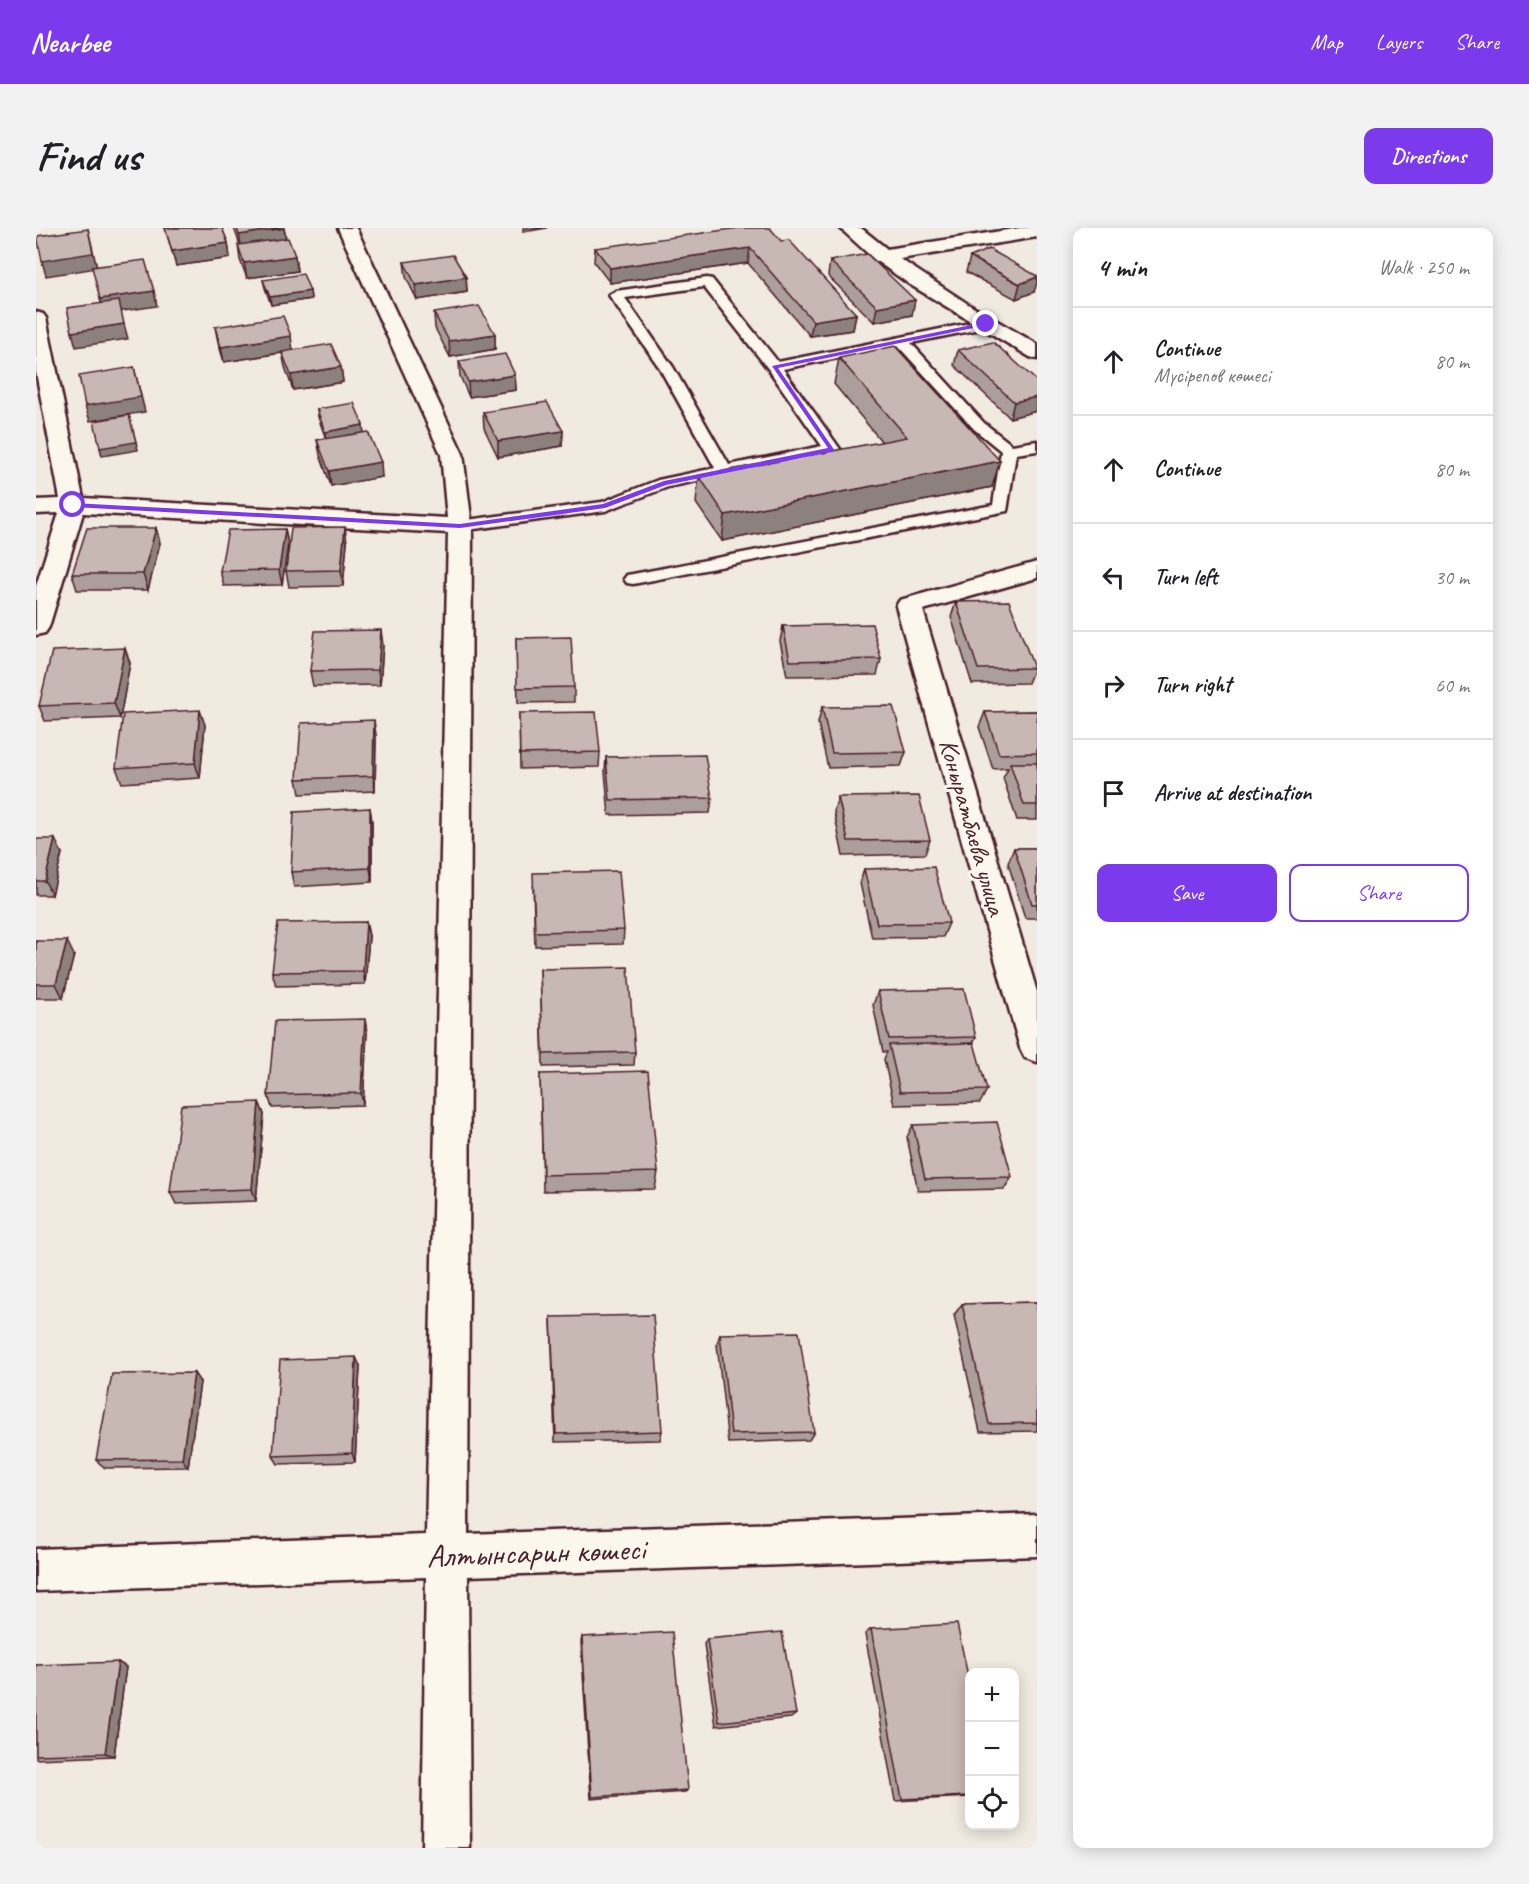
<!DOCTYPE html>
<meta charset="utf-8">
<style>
body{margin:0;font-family:Caveat,sans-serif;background:#f2f2f2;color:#202124}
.controls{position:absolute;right:18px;bottom:18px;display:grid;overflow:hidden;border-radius:12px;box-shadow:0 3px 15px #0003}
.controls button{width:54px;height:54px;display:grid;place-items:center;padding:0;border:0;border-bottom:2px solid #e0e0e0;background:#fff;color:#202124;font:30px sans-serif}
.stop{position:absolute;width:18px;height:18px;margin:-14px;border:4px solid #7c3aed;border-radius:50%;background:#fff}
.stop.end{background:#7c3aed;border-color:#fff;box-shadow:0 2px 6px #0008}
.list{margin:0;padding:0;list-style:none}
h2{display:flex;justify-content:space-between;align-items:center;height:78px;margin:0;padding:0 24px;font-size:26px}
h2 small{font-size:20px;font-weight:400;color:#757577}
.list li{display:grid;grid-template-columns:39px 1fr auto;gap:18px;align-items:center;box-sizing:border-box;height:108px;padding:0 24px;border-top:2px solid #e0e0e0}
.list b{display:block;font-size:22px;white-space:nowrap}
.list p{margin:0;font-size:20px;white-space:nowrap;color:#757577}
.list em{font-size:20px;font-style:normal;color:#757577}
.actions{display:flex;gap:12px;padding:18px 24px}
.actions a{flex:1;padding:14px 0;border:2px solid #7c3aed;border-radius:12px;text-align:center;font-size:21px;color:#7c3aed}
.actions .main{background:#7c3aed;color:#fff}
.icon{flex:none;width:33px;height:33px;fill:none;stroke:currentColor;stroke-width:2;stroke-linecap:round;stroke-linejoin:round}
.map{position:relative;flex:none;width:1001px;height:1620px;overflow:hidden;border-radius:12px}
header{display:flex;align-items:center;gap:36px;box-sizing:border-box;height:84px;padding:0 30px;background:#7c3aed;color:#fff}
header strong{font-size:28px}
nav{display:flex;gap:33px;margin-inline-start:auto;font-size:21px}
.intro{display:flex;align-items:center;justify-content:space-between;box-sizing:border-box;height:144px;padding:0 36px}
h1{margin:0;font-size:42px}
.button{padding:15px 27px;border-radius:12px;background:#7c3aed;color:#fff;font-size:21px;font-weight:700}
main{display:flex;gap:36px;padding:0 36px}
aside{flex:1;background:#fff;border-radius:12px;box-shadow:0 3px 15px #0003}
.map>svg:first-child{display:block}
</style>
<header>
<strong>Nearbee</strong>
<nav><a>Map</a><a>Layers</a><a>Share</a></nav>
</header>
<div class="intro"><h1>Find us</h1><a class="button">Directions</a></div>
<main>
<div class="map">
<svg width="1001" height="1620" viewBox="0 0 1001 1620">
<rect width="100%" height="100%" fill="#f0eae0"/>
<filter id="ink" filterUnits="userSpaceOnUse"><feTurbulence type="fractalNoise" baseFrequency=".0167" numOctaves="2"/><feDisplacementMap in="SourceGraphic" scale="12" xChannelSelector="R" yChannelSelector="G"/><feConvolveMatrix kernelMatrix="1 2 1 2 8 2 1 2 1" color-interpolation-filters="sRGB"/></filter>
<g filter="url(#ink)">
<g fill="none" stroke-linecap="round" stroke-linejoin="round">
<defs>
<path id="lane" d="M671,50l5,1 66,83 207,-42 5,1 2,3 -2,3 -79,16 73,80 28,22 25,-4v10l-21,3 -9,57 -374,73 -6,-1 -3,-4 3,-4 6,-1 360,-69 8,-54 -27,-22 -76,-83 -115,23 57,80 -3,3 -169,35 -63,24 -145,20 -6,-1 -2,-4 8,-5 142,-19 56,-22 57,-12 -56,-101 -50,-72 7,-4zM668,59l65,83 53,76 -93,19 -56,-98 -48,-69z"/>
<g id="street">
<polygon points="302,0 320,0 427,226 436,298 432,1306 1001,1286 1001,1328 432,1348 434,1620 386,1620 390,1349 0,1363 0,1321 390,1307 412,305 47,285 13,399 9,405 0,407 0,358 23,285 0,286 0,272 24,271 0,144 0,84 7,86 10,90 47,270 411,290 405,226"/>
<polygon points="804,0 825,0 851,21 984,0 1001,0 1001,9 864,31 935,78 1001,116 1001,131 994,129 873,56 839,32"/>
<polygon points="1001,334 1001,350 887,382 1001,764 1001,834 989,830 984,820 860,378 864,372"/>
</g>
</defs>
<use href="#lane" stroke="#4a1f2b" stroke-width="5"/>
<use href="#street" stroke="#4a1f2b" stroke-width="5"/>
<use href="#lane" fill="#fbf7ec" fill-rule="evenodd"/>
<use href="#street" fill="#fbf7ec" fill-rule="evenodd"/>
</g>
<g fill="#ac9e9a" stroke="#4a1f2b" stroke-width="1.5">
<polygon points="129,0 186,0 192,15 194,30 140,38"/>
<polygon points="198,0 248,0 250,10 259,28 261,43 211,50 204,32 202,17 204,17"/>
<polygon points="745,13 820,86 817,102 774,108 712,35 574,55 558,34 559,20"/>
<polygon points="934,29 998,64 980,71 930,44"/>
<polygon points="794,33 876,87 838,94 792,48"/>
<polygon points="368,34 430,49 431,64 381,72 370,49"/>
<polygon points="227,52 274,63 275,71 235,77 229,60"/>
<polygon points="398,85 459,106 459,121 414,129 399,100"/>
<polygon points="179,99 257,122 305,139 307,154 257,162 249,139 246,125 188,134 182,114"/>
<polygon points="922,122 1001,153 1001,183 974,190 918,137"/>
<polygon points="803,130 956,259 686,313 660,275 663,248 846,214 798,156"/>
<polygon points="423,133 479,147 480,162 433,169 424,148"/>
<polygon points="281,181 328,204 346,249 295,258 284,227 281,212 290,211 282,189"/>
<polygon points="447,184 527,203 526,218 462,229 448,200"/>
<polygon points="120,300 124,315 112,362 41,362 36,346"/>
<polygon points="249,301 252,316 246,357 188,358 184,343"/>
<polygon points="311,314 307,358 253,359 250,343"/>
<polygon points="920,374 998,440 992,455 936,456 915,389"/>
<polygon points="747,398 845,431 841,447 751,448 744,413"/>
<polygon points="480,410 538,459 538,474 482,475"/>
<polygon points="347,417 344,457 277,458 274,443"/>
<polygon points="94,435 84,490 9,493 3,478"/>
<polygon points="786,479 870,524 865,538 792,540 782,495"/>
<polygon points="1001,483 1001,592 981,592 967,550 972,540 957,541 943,499 949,484"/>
<polygon points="483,485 564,524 563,539 484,541"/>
<polygon points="169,497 164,550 86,555 80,540"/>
<polygon points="340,507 339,563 264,566 261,551"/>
<polygon points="570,529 676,570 674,585 573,587 569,544"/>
<polygon points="802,569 894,612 889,626 807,628 798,584"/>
<polygon points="334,580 336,594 336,654 258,659 255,644"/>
<polygon points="0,611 26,625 16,667 0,667"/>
<polygon points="978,620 1001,620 1001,690 989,690 972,635"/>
<polygon points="828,641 913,695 907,709 836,710 824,655"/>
<polygon points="497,659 588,702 587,716 499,718"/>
<polygon points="330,694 333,708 329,756 240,758 236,744"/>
<polygon points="0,713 38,727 27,770 0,770"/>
<polygon points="504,741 599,824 598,837 507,839"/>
<polygon points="842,763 940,809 937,815 951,862 944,875 858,877 848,831 851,824 847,824 837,777"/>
<polygon points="331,804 327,877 236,880 232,867"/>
<polygon points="504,846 622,944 619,961 507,963"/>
<polygon points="223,874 228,886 220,973 140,976 134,964"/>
<polygon points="877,897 976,949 968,961 882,963 871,909"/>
<polygon points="1001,1074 1001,1203 944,1204 918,1087 926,1076"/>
<polygon points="515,1089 626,1203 624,1212 519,1214"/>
<polygon points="684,1106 778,1204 773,1212 692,1215 681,1116"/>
<polygon points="324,1138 319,1234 242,1236 237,1228"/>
<polygon points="164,1154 152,1239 69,1240 60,1232"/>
<polygon points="835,1401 933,1453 933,1569 859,1573 829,1406"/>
<polygon points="546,1409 652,1562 649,1564 555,1571 545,1414"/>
<polygon points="671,1411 760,1486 755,1490 680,1498 668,1416"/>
<polygon points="0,1437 90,1439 78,1528 0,1531"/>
</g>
<g fill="#8c817d" stroke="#4a1f2b" stroke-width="1.5">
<polygon points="248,0 250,15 206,22 203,7"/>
<polygon points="487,0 511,0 487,4"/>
<polygon points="52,1 61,40 10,48 6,33"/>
<polygon points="192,15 194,30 140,38 136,23"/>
<polygon points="714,20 712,35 574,55 574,40"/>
<polygon points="259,28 261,43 211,50 208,35"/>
<polygon points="430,49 431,64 381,72 380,57"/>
<polygon points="1001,49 1001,55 998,64 980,71 984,56"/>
<polygon points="118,63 121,78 68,86 64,71"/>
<polygon points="274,63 275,71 235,77 234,69"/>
<polygon points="879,72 876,87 838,94 841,79"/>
<polygon points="820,86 817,102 774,108 777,93"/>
<polygon points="88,96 92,111 40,119 36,104"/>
<polygon points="459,106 459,121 414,129 413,113"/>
<polygon points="255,108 257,123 188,134 185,119"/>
<polygon points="98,139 109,184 54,193 49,178"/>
<polygon points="305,139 307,154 257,162 255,147"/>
<polygon points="479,147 480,162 433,169 432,154"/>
<polygon points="1001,169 1001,183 974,190 978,174"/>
<polygon points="93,187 102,222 66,228 64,220"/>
<polygon points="327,197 328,205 290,212 289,204"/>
<polygon points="527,203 526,218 462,229 462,213"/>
<polygon points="964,233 956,259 686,313 689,287"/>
<polygon points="345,234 346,249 295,258 293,243"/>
<polygon points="309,299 311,314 307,358 305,342"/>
<polygon points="120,300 124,315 112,362 107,346"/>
<polygon points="249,301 252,316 246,357 243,342"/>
<polygon points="345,402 347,417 344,457 342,442"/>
<polygon points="89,420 94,435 84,490 78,475"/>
<polygon points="164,482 169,497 164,550 159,535"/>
<polygon points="338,492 340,507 339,563 337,548"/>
<polygon points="334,580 336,594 336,654 334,640"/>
<polygon points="19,611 26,625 16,667 9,653"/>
<polygon points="330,694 333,708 329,756 327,743"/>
<polygon points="31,713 38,727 27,770 20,756"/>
<polygon points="329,791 331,804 327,877 325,865"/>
<polygon points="223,874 228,886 220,973 216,961"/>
<polygon points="320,1129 324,1138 319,1234 316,1225"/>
<polygon points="158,1145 164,1154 152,1239 146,1231"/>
<polygon points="82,1434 90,1439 78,1528 69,1525"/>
</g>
<g fill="#c8b8b3" stroke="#4a1f2b" stroke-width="1.5">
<polygon points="129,0 186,0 192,15 136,23"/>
<polygon points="201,0 248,0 203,7"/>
<polygon points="703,0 734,0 745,13 753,12 820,86 777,93 714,20 574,40 559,20"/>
<polygon points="52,1 57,25 6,33 1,8"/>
<polygon points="252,10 259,28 208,35 202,17"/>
<polygon points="953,21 1001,48 1001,49 984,56 934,29"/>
<polygon points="831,26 879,72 841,79 794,33"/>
<polygon points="417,27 430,49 380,57 368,34"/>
<polygon points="109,32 118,63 64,71 56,39"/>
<polygon points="267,46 274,63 234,69 227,52"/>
<polygon points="83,73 88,96 36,104 31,80"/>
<polygon points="443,78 459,106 413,113 398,85"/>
<polygon points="247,88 255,108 185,119 179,99"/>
<polygon points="957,114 1001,153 1001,169 978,174 922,122"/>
<polygon points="295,116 305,139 255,147 246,124"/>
<polygon points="859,118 964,233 689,287 663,248 871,209 803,130"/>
<polygon points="469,126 479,147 432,154 423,133"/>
<polygon points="98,139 105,169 49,178 43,148"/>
<polygon points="511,174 527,203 462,213 447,184"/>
<polygon points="318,175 327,197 289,204 281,181"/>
<polygon points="93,187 100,214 64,220 58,193"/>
<polygon points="332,204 345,234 293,243 281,212"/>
<polygon points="309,299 305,342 250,343 255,300"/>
<polygon points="51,300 120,300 107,346 36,346"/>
<polygon points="249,301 243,342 184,343 192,302"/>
<polygon points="973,373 998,440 942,441 920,374"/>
<polygon points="836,396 845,431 754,433 747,398"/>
<polygon points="345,402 342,442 274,443 279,403"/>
<polygon points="535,409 538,459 481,460 480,410"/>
<polygon points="89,420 78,475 3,478 16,423"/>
<polygon points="857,478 870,524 796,525 786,479"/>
<polygon points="164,482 159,535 80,540 87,486"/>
<polygon points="1001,483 1001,525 963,526 949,484"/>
<polygon points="560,484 564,524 484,526 483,485"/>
<polygon points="338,492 337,548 261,551 265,495"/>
<polygon points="669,527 676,570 574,572 570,529"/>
<polygon points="974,535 1001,535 1001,577 988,577"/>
<polygon points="883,568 894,612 812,613 802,569"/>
<polygon points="334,580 334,640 255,644 258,584"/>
<polygon points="0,611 19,611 9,653 0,653"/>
<polygon points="978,620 1001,620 1001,676 996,676"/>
<polygon points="898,639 913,695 841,696 828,641"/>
<polygon points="583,643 588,702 499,704 497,645"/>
<polygon points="330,694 327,743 236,744 242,695"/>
<polygon points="0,713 31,713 20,756 0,756"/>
<polygon points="592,739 599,824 507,826 504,741"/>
<polygon points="928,761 940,809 853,811 842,763"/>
<polygon points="329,791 325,865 232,867 239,793"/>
<polygon points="938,815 951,862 864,864 853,817"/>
<polygon points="612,843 622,944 507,947 504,846"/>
<polygon points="223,874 216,961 134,964 145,877"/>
<polygon points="961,894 976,949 889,951 877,897"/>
<polygon points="1001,1074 1001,1195 953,1196 926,1076"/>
<polygon points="617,1087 626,1203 520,1206 515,1089"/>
<polygon points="763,1104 778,1204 695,1206 684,1106"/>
<polygon points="320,1129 316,1225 237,1228 244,1132"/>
<polygon points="158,1145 146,1231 60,1232 76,1146"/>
<polygon points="921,1396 933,1453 933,1568 866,1571 835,1401"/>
<polygon points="636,1404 652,1562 556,1569 546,1409"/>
<polygon points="746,1404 760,1486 683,1494 671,1411"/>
<polygon points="82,1434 69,1525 0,1527 0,1437"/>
</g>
</g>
<polygon fill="#7c3aed" points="950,94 952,97 742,140 799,223 630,257 569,280 424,300 37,279 34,277 37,275 424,296 567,276 628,253 792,220 736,138"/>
<g text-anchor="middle" stroke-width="6" stroke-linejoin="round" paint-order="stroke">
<g font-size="26" fill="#4a1f2b" stroke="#fbf7ec">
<text transform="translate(937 599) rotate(74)" y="9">Коныратбаева улица</text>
</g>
<g font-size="32" fill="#4a1f2b" stroke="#fbf7ec">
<text transform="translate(500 1324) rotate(-2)" y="11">Алтынсарин көшесі</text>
</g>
</g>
</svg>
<div class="controls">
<button>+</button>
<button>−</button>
<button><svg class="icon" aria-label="locate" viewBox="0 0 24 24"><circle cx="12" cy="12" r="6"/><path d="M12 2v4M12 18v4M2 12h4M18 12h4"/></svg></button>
</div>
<div class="stop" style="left:37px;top:277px"></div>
<div class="stop end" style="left:950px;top:96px"></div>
</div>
<aside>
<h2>4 min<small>Walk · 250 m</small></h2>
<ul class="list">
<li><svg class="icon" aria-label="ahead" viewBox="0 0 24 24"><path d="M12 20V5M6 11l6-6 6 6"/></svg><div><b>Continue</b><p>Мүсірепов көшесі</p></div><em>80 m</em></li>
<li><svg class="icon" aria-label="ahead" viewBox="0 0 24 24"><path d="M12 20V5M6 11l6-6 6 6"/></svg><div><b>Continue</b></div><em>80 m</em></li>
<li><svg class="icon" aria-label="left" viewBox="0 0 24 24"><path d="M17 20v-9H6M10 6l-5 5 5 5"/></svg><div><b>Turn left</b></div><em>30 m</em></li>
<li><svg class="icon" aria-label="right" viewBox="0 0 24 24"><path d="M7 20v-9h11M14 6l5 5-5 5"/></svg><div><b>Turn right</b></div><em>60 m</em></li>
<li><svg class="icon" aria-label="arrive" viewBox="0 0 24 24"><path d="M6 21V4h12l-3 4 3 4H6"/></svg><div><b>Arrive at destination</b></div></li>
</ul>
<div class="actions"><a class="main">Save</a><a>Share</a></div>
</aside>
</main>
